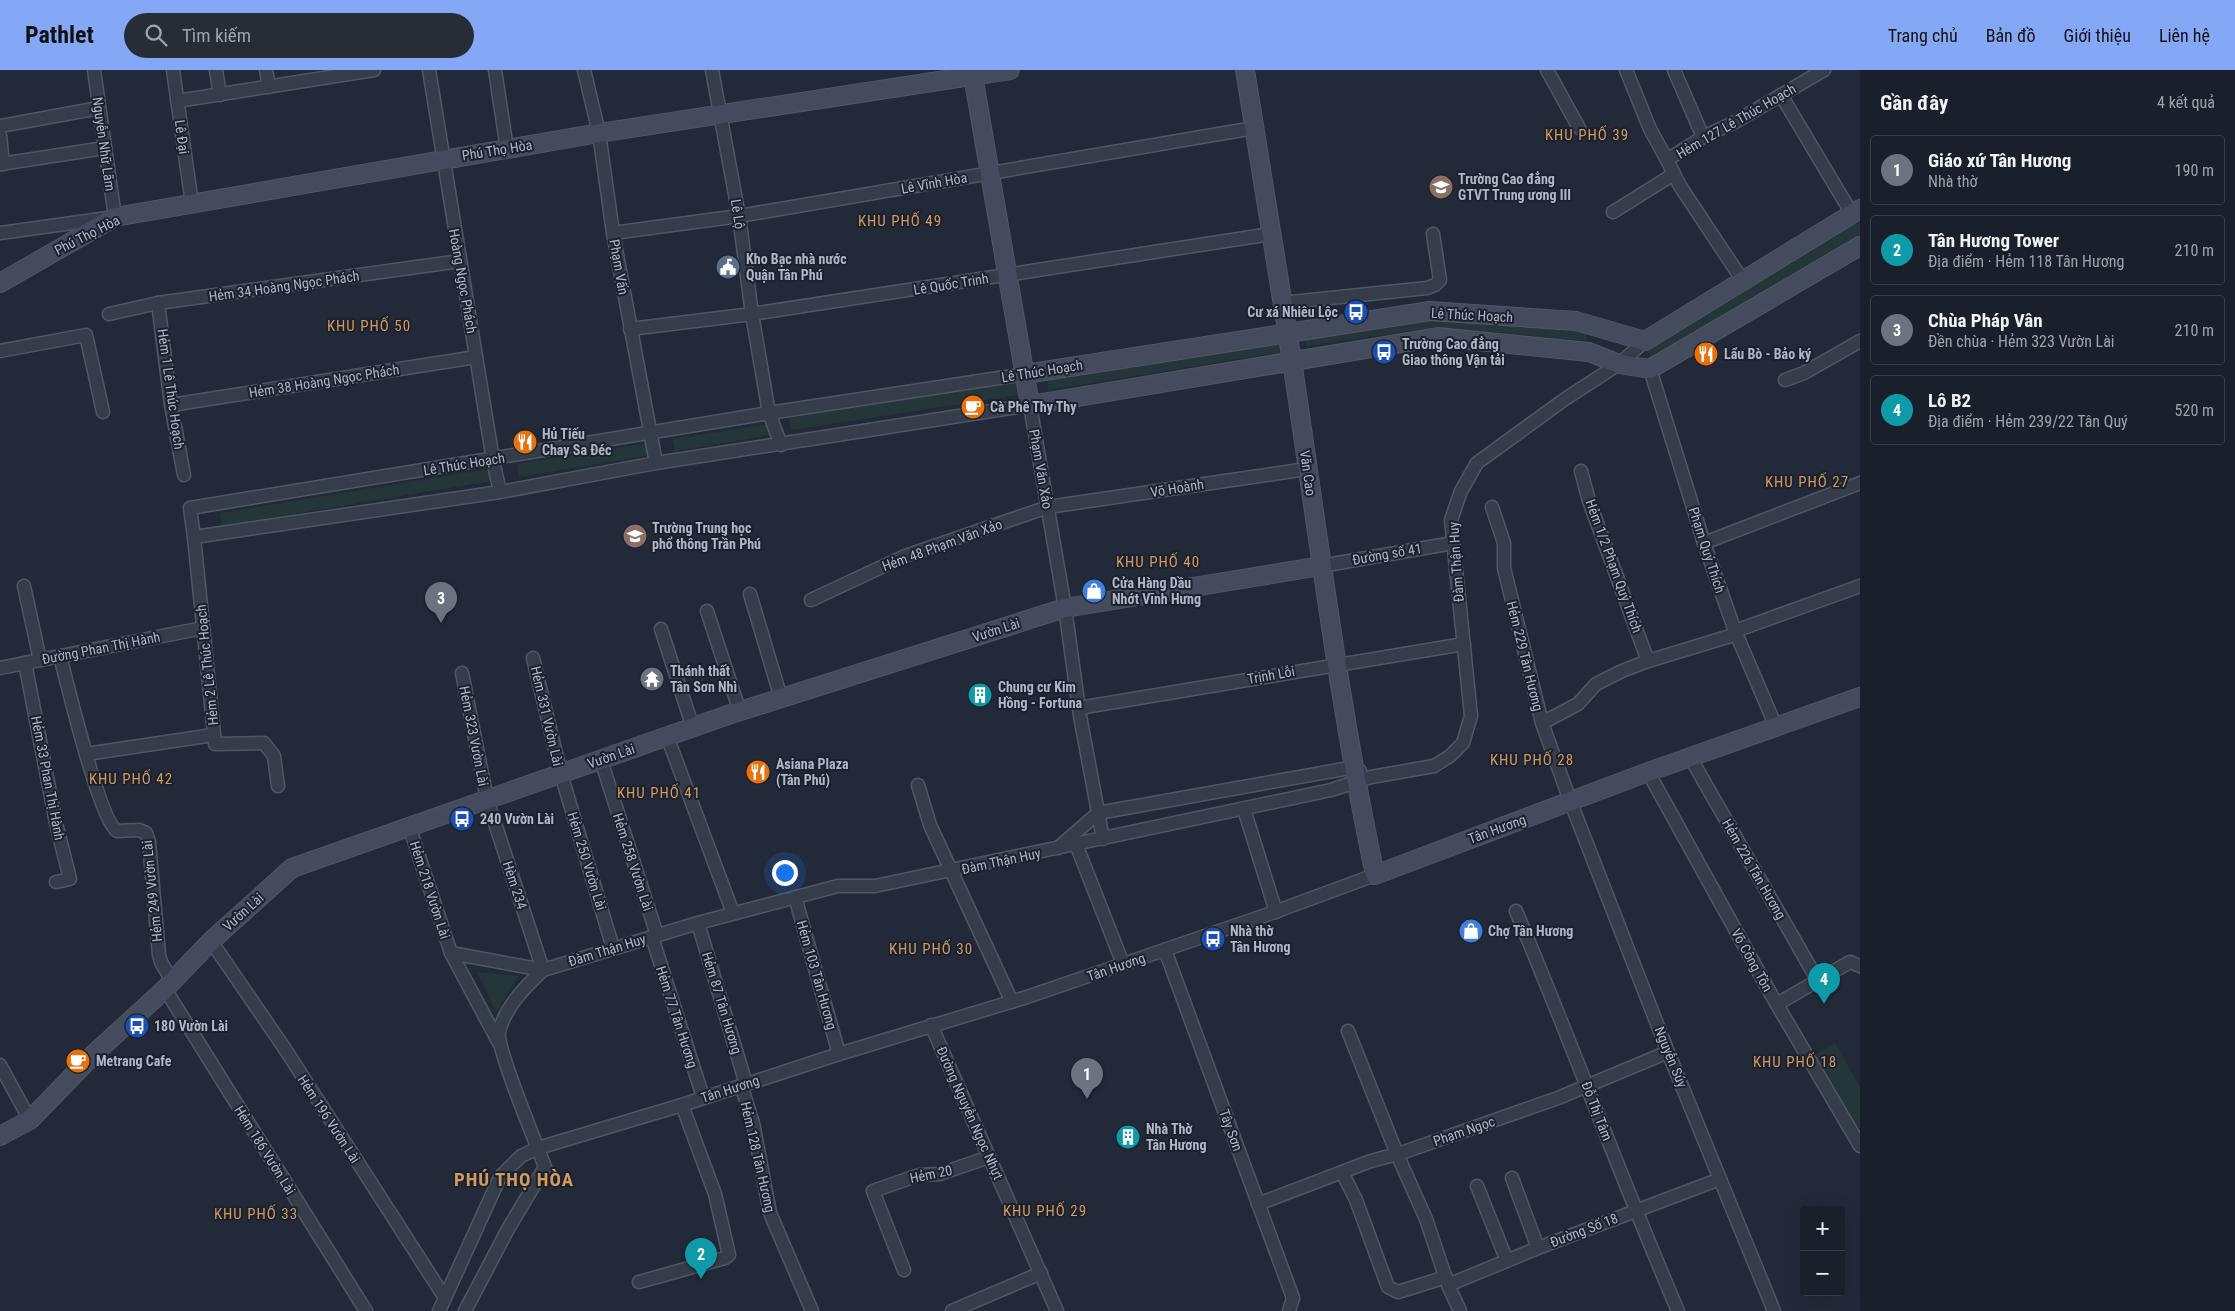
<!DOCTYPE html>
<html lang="vi">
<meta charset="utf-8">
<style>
body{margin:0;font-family:"Roboto Condensed",sans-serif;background:#272d37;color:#f1f3f6}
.controls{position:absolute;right:15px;bottom:15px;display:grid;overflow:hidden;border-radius:5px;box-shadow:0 5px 20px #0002}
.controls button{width:45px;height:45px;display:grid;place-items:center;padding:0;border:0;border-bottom:1px solid #383e47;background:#1a202b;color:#f1f3f6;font:25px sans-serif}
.you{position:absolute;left:784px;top:802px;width:18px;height:18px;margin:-12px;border:4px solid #fff;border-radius:50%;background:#1a73e8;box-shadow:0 0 0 8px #1a73e833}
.badge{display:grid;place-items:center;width:32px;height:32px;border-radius:50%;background:#85a8f6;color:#fff;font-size:16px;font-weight:700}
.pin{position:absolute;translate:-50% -41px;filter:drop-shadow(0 1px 2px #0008)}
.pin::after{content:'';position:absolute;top:26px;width:18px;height:15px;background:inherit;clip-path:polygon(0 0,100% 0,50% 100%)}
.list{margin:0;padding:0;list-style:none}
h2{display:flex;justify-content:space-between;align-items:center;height:65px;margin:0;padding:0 20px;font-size:21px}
h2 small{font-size:16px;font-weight:400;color:#9fa3a9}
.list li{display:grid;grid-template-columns:32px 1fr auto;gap:15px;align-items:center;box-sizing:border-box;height:70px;margin:0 10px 10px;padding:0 10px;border:1px solid #383e47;border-radius:5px}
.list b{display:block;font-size:19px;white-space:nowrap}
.list p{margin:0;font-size:16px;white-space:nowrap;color:#9fa3a9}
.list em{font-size:16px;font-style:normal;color:#9fa3a9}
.icon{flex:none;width:28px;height:28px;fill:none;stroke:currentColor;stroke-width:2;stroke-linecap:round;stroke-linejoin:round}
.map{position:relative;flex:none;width:1860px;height:1241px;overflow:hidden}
header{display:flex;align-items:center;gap:30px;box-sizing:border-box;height:70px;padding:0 25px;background:#85a8f6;color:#111}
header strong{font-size:24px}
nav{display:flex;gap:28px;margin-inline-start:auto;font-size:18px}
.search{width:350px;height:45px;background:#272d37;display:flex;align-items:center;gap:12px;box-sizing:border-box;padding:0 18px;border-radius:28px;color:#9fa3a9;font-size:19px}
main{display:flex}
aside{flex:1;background:#1a202b}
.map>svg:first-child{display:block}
</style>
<header>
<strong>Pathlet</strong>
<div class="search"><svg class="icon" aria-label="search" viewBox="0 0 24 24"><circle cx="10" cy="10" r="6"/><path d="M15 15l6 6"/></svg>Tìm kiếm</div>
<nav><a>Trang chủ</a><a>Bản đồ</a><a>Giới thiệu</a><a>Liên hệ</a></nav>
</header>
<main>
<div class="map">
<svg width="1860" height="1241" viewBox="0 0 1860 1241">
<rect width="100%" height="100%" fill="#222a39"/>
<g fill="#24363a">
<polygon points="1860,149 1860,165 1655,291 1646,279"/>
<polygon points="1437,248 1588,259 1586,271 1438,257 1306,276 1304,265"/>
<polygon points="1280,271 1282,282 1048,320 1047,307"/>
<polygon points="1018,312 1020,325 792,360 789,348"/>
<polygon points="769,354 771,365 675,381 673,369"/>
<polygon points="649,373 651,385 519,407 517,394"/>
<polygon points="488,399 491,411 222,456 220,443"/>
<polygon points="477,902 518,906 496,942"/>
<polygon points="1835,973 1860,1017 1860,1064 1814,985"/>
</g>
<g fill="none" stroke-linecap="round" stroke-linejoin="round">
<defs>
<g id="street">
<polyline points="173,0 192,134"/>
<polyline points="216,0 220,25"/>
<polyline points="266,0 269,17"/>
<polyline points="429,0 493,390 500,422"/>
<polyline points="495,0 507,79"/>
<polyline points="584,0 599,63 613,163 656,393"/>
<polyline points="712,0 739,146 752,244 769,343 781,375"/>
<polyline points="1547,0 1579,58"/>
<polyline points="1626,0 1650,59 1667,90"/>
<polyline points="1674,0 1703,67"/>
<polyline points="1781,25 1852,144"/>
<polyline points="177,31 374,0"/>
<polyline points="0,56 99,38"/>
<polyline points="0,65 3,94"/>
<polyline points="0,94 105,78"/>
<polyline points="1613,142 1674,104"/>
<polyline points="0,163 115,147 94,0"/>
<polyline points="613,163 739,146 1254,58"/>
<polyline points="1743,211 1680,116 1667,90 1703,67 1735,52 1824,0"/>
<polyline points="158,233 171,335 184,405"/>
<polyline points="1282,233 1427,218 1435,215 1440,210 1433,164"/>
<polyline points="109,244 158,233 460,191"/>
<polyline points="630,259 752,244 1271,164"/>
<polyline points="0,281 86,265 103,342"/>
<polyline points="1650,299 1704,473 1735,561 1776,657"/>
<polyline points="1785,310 1804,303 1860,271"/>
<polyline points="171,335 476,287"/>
<polyline points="1581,401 1589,431 1648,591"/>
<polyline points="1492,437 1504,473 1504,498 1542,653 1571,733 1668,982 1774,1241"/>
<polyline points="194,467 500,422 656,393 1030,335 1065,538 1080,646 1103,769"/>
<polyline points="1704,473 1860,413"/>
<polyline points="1321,496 1453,473"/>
<polyline points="24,516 40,590"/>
<polyline points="750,524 781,628"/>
<polyline points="811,530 905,486 1048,437 1307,399"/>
<polyline points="707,541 740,642"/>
<polyline points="661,559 693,658"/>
<polyline points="1735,561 1860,516"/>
<path d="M60,586c7,27 40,165 57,175l22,-1 7,3 3,9 10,113 2,7 11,19"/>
<polyline points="533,588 561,704 613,878"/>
<polyline points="25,593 56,753 70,809 56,812"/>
<polyline points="0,598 203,558"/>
<polyline points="1079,638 1464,574"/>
<polyline points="1542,653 1578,634 1596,614 1622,601 1648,591 1737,564"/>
<polyline points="667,666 733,843"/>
<polyline points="86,684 213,665"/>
<polyline points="1690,687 1818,911"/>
<polyline points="601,690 657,865"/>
<polyline points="1648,702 1772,926 1860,1076"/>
<polyline points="918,715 930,755 1012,932"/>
<polyline points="278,716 274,686 264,673 215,674 194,467 190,438 769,343 1025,304"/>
<polyline points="1244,739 1276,842"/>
<polyline points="409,756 451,883 499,973"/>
<polyline points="1074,769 1123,894"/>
<polyline points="1058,778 1098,743 1344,699 1353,698 1360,701"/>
<polyline points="795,827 839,984"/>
<path d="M1516,841c56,132 105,268 162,400"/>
<polyline points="698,853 746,1014"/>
<polyline points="652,867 703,1027"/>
<polyline points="211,871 285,979 445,1228"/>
<polyline points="1165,880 1293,1228 1289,1241"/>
<polyline points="451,883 543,900 487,729 462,603"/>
<polyline points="165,919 366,1241"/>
<polyline points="1777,934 1850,892 1860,896"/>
<polyline points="931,955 1057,1241"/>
<polyline points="1348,961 1397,1084 1426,1149 1448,1215 1460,1241"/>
<polyline points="0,995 30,1050"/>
<polyline points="741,1015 753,1053 770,1143 812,1241"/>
<polyline points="1342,1102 1356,1130 1388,1217 1398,1222 1446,1207"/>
<polyline points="1512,1108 1538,1178"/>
<polyline points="1477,1116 1507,1191"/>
<polyline points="1258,1134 1371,1091 1401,1083 1558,1028 1668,982"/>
<polyline points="904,1200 873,1121 919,1105 940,1104 989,1087"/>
<polyline points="639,1212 725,1188 729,1185 715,1124 682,1035"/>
<polyline points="1448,1215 1538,1178 1720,1109"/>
<polyline points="439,1241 500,1107 521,1086 538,1078 682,1035 839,984 1027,927 1269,844 1375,805"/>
<path d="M465,1241l43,-82 37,-62c-8,-22 -49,-119 -46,-135 6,-25 26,-45 44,-62l155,-47 140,-37h37l456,-96 40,-13 63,-11 16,-10 13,-13 8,-27 -20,-196 10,-29 16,-28 88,-64 54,-35 26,-23"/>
<polyline points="952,1241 1041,1203"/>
</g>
<g id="secondary">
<polyline points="972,0 1030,335 1438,267 1589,282 1619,294 1650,299 1860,176"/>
<path d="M1245,0c15,97 32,194 47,291 26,172 47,344 83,514l273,-103 212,-75"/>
<polyline points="0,213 115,147 599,63 1010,0"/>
<polyline points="1025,304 1430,241 1576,251 1645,271 1860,139"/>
<polyline points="0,1066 30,1050 95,983 165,919 211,871 292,798 728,645 1065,538 1321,496"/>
</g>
</defs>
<use href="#street" stroke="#505764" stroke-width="15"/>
<use href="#secondary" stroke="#505764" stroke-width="20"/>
<use href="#street" stroke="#353c4a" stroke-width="12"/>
<use href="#secondary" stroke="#434b5d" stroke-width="18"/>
</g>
<defs>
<symbol id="university-disc" viewBox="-11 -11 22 22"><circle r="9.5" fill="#8d6e63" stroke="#1b212e"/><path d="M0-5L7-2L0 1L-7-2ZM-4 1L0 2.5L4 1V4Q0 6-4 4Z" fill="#fff"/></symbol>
<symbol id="civic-disc" viewBox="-11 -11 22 22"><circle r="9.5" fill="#5c6f8a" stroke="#1b212e"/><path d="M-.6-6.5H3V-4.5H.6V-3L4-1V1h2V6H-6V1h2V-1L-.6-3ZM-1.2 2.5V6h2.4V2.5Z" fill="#fff"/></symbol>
<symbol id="bus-disc" viewBox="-11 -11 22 22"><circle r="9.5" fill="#1a4fb4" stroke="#1b212e"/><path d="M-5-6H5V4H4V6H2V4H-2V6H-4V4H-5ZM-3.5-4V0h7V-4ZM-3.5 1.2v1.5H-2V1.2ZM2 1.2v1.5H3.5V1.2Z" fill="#fff"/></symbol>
<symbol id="restaurant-disc" viewBox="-11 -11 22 22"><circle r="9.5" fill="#e8710a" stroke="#1b212e"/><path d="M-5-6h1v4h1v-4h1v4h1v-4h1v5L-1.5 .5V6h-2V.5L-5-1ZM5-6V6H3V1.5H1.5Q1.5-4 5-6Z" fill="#fff"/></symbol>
<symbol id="cafe-disc" viewBox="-11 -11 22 22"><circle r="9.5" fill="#e8710a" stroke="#1b212e"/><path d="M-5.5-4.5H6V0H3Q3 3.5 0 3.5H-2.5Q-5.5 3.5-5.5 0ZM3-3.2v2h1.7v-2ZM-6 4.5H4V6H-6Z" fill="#fff"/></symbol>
<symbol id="school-disc" viewBox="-11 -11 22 22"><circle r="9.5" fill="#8d6e63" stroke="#1b212e"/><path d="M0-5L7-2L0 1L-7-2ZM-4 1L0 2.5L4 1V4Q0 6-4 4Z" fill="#fff"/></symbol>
<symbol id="shop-disc" viewBox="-11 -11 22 22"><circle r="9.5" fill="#3f7fe0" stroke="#1b212e"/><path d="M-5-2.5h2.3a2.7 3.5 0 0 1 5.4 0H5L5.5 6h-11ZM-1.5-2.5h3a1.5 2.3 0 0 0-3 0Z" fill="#fff"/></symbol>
<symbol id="temple-disc" viewBox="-11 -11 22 22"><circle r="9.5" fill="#6b7280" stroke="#1b212e"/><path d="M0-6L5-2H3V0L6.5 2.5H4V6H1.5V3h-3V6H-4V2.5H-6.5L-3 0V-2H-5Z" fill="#fff"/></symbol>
<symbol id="building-disc" viewBox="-11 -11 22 22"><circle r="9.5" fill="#0f9aa8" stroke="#1b212e"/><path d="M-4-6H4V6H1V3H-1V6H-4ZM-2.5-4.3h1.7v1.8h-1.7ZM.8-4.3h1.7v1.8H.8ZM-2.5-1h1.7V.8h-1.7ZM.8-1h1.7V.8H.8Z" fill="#fff"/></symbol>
</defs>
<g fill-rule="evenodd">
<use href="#university-disc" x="1427" y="103" width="28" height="28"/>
<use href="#civic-disc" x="714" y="183" width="28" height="28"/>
<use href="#bus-disc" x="1342" y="228" width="28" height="28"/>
<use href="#bus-disc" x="1370" y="268" width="28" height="28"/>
<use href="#restaurant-disc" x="1692" y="270" width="28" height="28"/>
<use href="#cafe-disc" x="959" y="323" width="28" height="28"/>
<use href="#restaurant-disc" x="511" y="358" width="28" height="28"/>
<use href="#school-disc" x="621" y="452" width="28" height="28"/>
<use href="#shop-disc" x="1080" y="507" width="28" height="28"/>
<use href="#temple-disc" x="638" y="595" width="28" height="28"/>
<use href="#building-disc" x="966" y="611" width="28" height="28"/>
<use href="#restaurant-disc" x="744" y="688" width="28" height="28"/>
<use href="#bus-disc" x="448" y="735" width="28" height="28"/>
<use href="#shop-disc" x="1457" y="847" width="28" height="28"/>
<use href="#bus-disc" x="1199" y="855" width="28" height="28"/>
<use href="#bus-disc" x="123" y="942" width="28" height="28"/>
<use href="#cafe-disc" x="64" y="977" width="28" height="28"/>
<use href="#building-disc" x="1114" y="1053" width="28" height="28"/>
</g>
<g text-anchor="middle" stroke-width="4" stroke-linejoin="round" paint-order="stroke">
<g font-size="14" fill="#b0b7c6" stroke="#1b212e">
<text transform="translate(1736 51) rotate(-30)" y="5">Hẻm 127 Lê Thúc Hoạch</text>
<text transform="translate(182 67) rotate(82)" y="5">Lê Đại</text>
<text transform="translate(104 74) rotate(82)" y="5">Nguyễn Nhữ Lãm</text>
<text transform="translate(497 80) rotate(-9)" y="5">Phú Thọ Hòa</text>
<text transform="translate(934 113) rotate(-10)" y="5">Lê Vĩnh Hòa</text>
<text transform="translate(738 144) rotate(81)" y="5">Lê Lộ</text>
<text transform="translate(87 165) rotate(-27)" y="5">Phú Thọ Hòa</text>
<text transform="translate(619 197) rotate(80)" y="5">Phạm Vấn</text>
<text transform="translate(463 211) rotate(80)" y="5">Hoàng Ngọc Phách</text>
<text transform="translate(951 214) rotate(-9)" y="5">Lê Quốc Trinh</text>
<text transform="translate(284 216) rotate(-8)" y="5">Hẻm 34 Hoàng Ngọc Phách</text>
<text transform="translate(1472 245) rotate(3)" y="5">Lê Thúc Hoạch</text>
<text transform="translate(1042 301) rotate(-9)" y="5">Lê Thúc Hoạch</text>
<text transform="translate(324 311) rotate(-9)" y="5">Hẻm 38 Hoàng Ngọc Phách</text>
<text transform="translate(171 319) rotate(82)" y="5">Hẻm 1 Lê Thúc Hoạch</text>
<text transform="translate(464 394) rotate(-9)" y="5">Lê Thúc Hoạch</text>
<text transform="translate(1041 399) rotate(80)" y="5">Phạm Văn Xảo</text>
<text transform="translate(1308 403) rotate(82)" y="5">Văn Cao</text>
<text transform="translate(1177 418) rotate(-9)" y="5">Võ Hoành</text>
<text transform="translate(942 475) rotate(-20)" y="5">Hẻm 48 Phạm Văn Xảo</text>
<text transform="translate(1707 480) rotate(72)" y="5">Phạm Quý Thích</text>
<text transform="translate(1387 484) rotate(-10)" y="5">Đường số 41</text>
<text transform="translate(1456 492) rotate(-94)" y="5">Đàm Thận Huy</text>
<text transform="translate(1614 496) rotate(70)" y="5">Hẻm 1/2 Phạm Quý Thích</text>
<text transform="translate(996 560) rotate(-18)" y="5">Vườn Lài</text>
<text transform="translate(101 578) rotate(-11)" y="5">Đường Phan Thị Hành</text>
<text transform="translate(1525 586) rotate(76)" y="5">Hẻm 229 Tân Hương</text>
<text transform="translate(207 595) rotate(-96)" y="5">Hẻm 2 Lê Thúc Hoạch</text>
<text transform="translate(1271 605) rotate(-10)" y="5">Trịnh Lỗi</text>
<text transform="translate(547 646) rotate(77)" y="5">Hẻm 331 Vườn Lài</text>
<text transform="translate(474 666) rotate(79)" y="5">Hẻm 323 Vườn Lài</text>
<text transform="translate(611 686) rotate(-19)" y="5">Vườn Lài</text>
<text transform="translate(48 708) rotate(79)" y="5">Hẻm 33 Phan Thị Hành</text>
<text transform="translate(1497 759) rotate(-20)" y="5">Tân Hương</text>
<text transform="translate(587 791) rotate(73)" y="5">Hẻm 250 Vườn Lài</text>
<text transform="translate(1001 791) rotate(-12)" y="5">Đàm Thận Huy</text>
<text transform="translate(633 792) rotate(72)" y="5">Hẻm 258 Vườn Lài</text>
<text transform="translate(1754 799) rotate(60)" y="5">Hẻm 226 Tân Hương</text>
<text transform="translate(515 815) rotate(72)" y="5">Hèm 234</text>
<text transform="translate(430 820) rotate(72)" y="5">Hẻm 218 Vườn Lài</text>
<text transform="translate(152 821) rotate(-96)" y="5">Hẻm 249 Vườn Lài</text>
<text transform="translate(243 842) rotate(-42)" y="5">Vườn Lài</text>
<text transform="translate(607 880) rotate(-17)" y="5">Đàm Thận Huy</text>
<text transform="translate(1752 890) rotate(61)" y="5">Võ Công Tồn</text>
<text transform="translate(1116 897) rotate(-19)" y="5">Tân Hương</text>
<text transform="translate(817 905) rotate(74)" y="5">Hẻm 103 Tân Hương</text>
<text transform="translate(722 933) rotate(73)" y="5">Hẻm 87 Tân Hương</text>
<text transform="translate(677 947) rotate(72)" y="5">Hẻm 77 Tân Hương</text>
<text transform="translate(1671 987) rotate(68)" y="5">Nguyễn Súy</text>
<text transform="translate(730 1019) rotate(-18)" y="5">Tân Hương</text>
<text transform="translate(1597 1041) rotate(69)" y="5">Đỗ Thị Tâm</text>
<text transform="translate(970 1043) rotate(66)" y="5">Đường Nguyễn Ngọc Nhựt</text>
<text transform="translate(329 1049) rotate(57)" y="5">Hẻm 196 Vườn Lài</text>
<text transform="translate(1231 1060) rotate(70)" y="5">Tây Sơn</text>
<text transform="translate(1464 1061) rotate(-19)" y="5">Phạm Ngọc</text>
<text transform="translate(265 1080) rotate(58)" y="5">Hẻm 186 Vườn Lài</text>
<text transform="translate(758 1087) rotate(77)" y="5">Hẻm 128 Tân Hương</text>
<text transform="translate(931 1104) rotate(-12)" y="5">Hẻm 20</text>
<text transform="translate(1584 1160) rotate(-21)" y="5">Đường Số 18</text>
</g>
<g font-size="14" font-weight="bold" fill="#b0b7c6" stroke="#1b212e" text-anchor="start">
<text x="1458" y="114">Trường Cao đẳng<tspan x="1458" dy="16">GTVT Trung ương III</tspan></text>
<text x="746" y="194">Kho Bạc nhà nước<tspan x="746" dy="16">Quận Tân Phú</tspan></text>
<text x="1338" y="247" text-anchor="end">Cư xá Nhiêu Lộc</text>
<text x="1402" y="279">Trường Cao đẳng<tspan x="1402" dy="16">Giao thông Vận tải</tspan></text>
<text x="1724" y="289">Lẩu Bò - Bảo ký</text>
<text x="990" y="342">Cà Phê Thy Thy</text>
<text x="542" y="369">Hủ Tiếu<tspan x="542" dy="16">Chay Sa Đéc</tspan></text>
<text x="652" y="463">Trường Trung học<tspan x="652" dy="16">phổ thông Trần Phú</tspan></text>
<text x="1112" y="518">Cửa Hàng Dầu<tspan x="1112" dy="16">Nhớt Vĩnh Hưng</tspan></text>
<text x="670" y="606">Thánh thất<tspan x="670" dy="16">Tân Sơn Nhì</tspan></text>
<text x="998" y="622">Chung cư Kim<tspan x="998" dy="16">Hồng - Fortuna</tspan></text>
<text x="776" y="699">Asiana Plaza<tspan x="776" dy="16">(Tân Phú)</tspan></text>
<text x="480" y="754">240 Vườn Lài</text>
<text x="1230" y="866">Nhà thờ<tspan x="1230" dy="16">Tân Hương</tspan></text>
<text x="1488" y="866">Chợ Tân Hương</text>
<text x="154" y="961">180 Vườn Lài</text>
<text x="96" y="996">Metrang Cafe</text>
<text x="1146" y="1064">Nhà Thờ<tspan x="1146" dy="16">Tân Hương</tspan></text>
</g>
<g font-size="15" letter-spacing="1" fill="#d29a5f" stroke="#1b212e">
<text x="1587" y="70">KHU PHỐ 39</text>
<text x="900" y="156">KHU PHỐ 49</text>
<text x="369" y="261">KHU PHỐ 50</text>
<text x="1807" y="417">KHU PHỐ 27</text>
<text x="1158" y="497">KHU PHỐ 40</text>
<text x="1532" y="695">KHU PHỐ 28</text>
<text x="131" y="714">KHU PHỐ 42</text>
<text x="659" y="728">KHU PHỐ 41</text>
<text x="931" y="884">KHU PHỐ 30</text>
<text x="1795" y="997">KHU PHỐ 18</text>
<text x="1045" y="1146">KHU PHỐ 29</text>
<text x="256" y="1149">KHU PHỐ 33</text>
</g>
<g font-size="19" font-weight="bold" letter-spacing="1" fill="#d29a5f" stroke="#1b212e">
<text x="514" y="1116">PHÚ THỌ HÒA</text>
</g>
</g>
</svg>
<div class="controls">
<button>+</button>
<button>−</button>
</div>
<div class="you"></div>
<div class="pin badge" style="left:1087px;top:1029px;background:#6b7280">1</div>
<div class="pin badge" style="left:701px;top:1209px;background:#0f9aa8">2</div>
<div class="pin badge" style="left:441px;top:553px;background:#6b7280">3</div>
<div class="pin badge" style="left:1824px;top:934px;background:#0f9aa8">4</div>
</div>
<aside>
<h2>Gần đây<small>4 kết quả</small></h2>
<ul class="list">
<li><span class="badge" style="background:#6b7280">1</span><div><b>Giáo xứ Tân Hương</b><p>Nhà thờ</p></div><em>190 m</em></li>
<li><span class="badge" style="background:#0f9aa8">2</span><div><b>Tân Hương Tower</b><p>Địa điểm · Hẻm 118 Tân Hương</p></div><em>210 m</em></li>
<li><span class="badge" style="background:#6b7280">3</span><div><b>Chùa Pháp Vân</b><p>Đền chùa · Hẻm 323 Vườn Lài</p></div><em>210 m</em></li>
<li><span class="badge" style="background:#0f9aa8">4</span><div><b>Lô B2</b><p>Địa điểm · Hẻm 239/22 Tân Quý</p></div><em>520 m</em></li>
</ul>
</aside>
</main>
